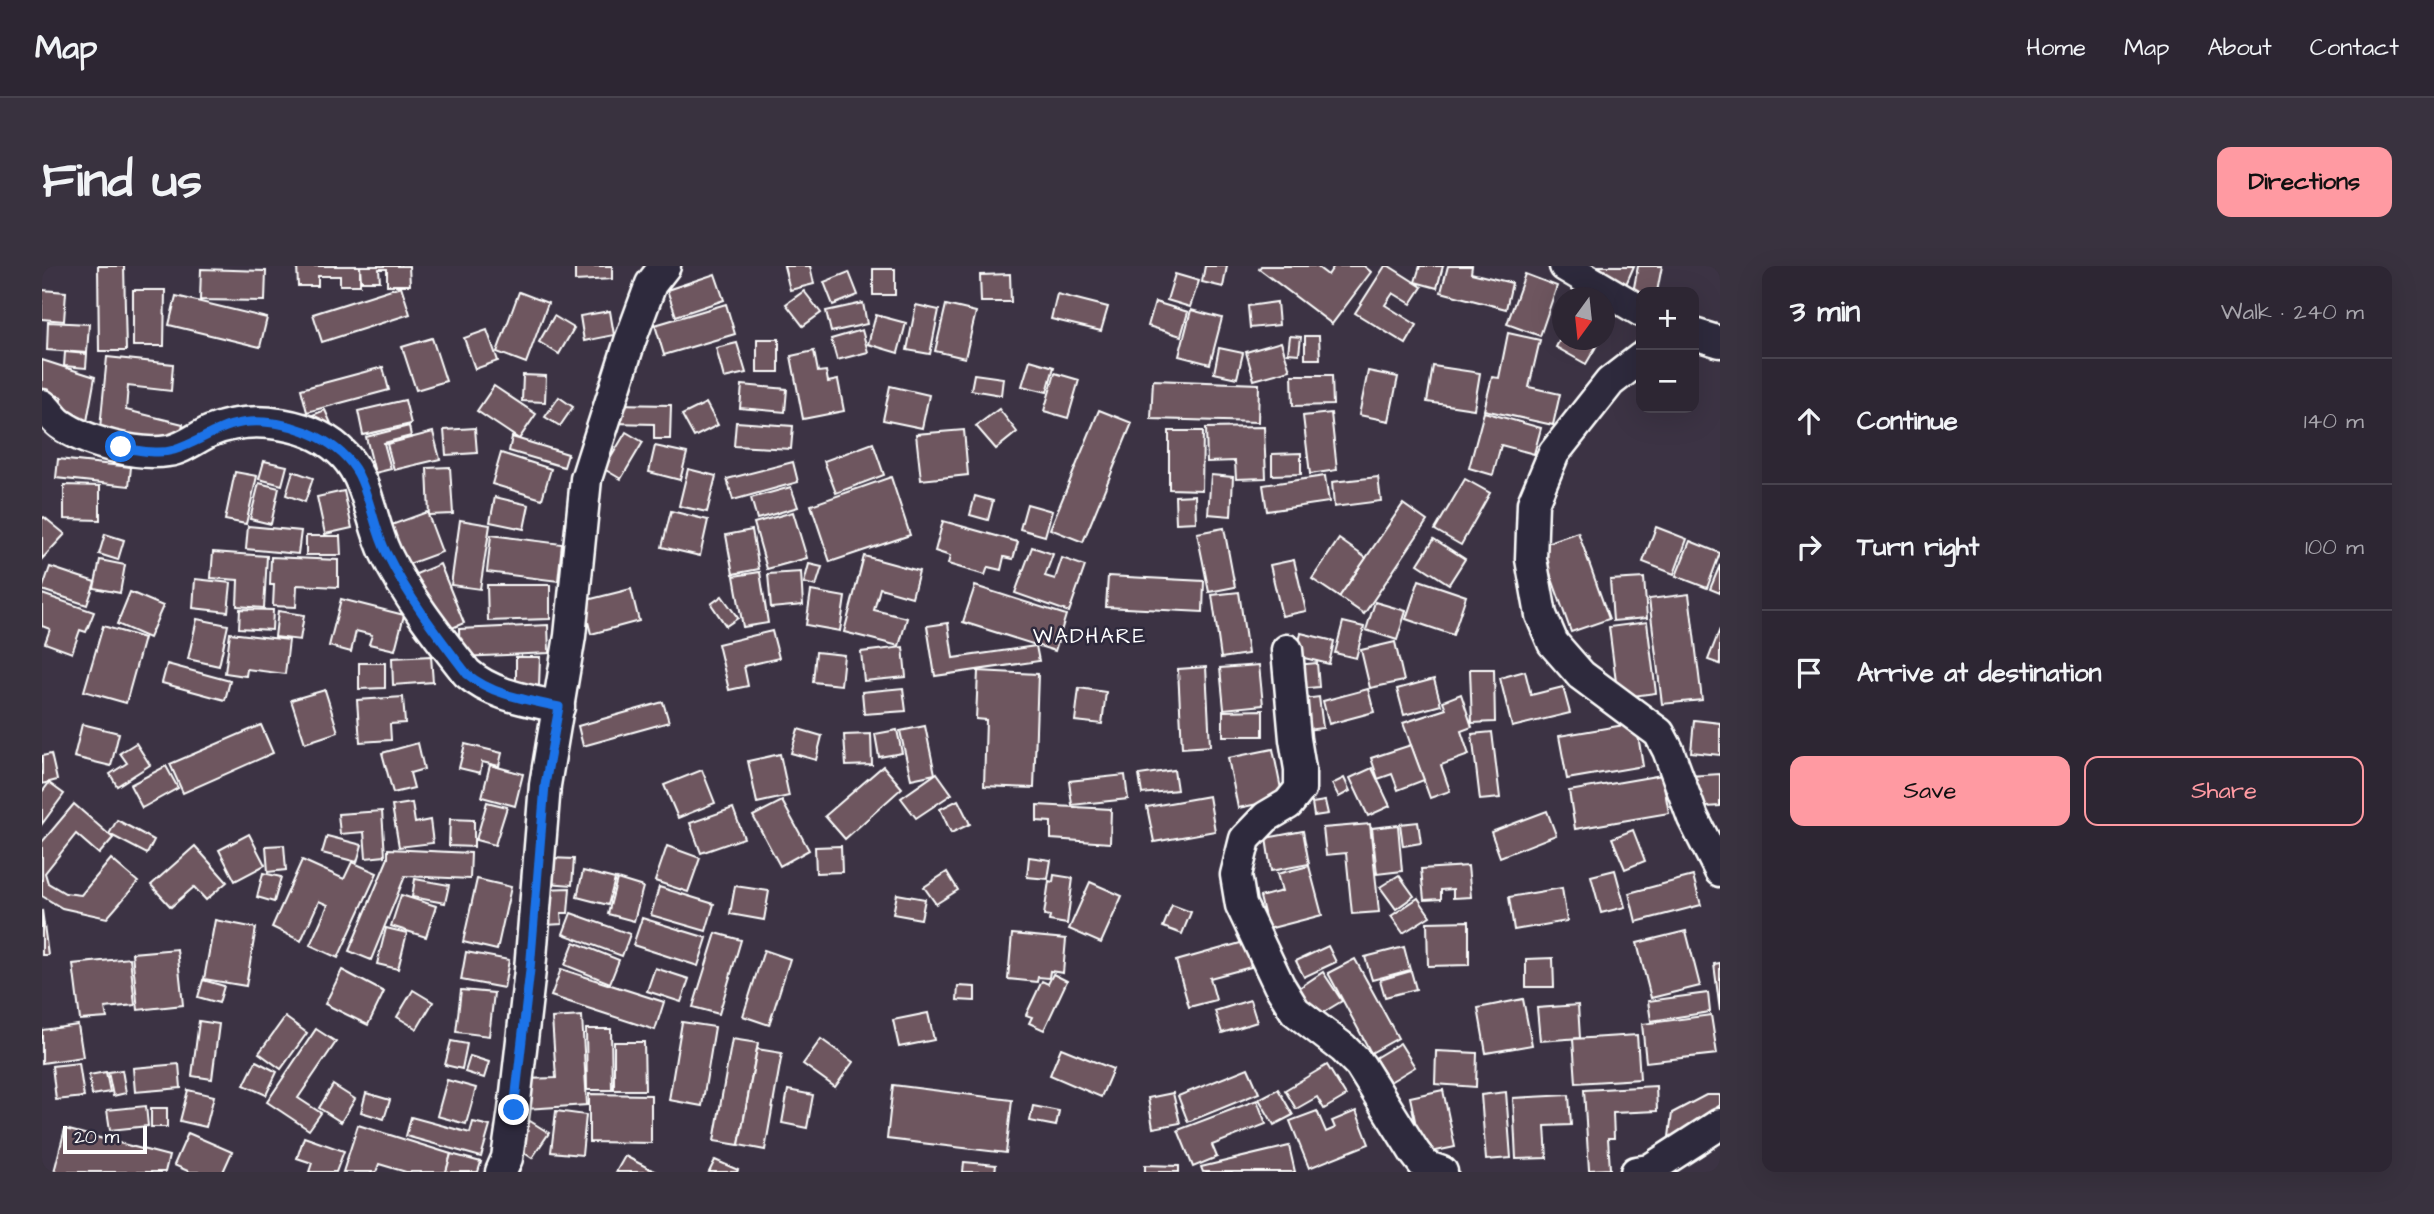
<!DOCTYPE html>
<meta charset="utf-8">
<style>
body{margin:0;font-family:"Architects Daughter",sans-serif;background:#39323f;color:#f1f3f6}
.controls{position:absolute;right:21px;top:21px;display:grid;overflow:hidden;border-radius:14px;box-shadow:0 7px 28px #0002}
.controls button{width:63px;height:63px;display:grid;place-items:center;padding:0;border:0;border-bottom:2px solid #48434e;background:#2d2633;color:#f1f3f6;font:35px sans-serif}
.compass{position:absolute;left:1510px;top:21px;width:63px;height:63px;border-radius:50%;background:#2d2633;box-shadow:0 7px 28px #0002;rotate:195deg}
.scale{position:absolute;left:21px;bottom:18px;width:84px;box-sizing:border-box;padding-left:7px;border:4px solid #fff;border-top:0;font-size:19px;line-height:24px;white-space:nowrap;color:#fff;-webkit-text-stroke:5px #2f2a3d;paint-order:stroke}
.stop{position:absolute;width:21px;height:21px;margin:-16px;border:5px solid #1a73e8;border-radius:50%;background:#fff}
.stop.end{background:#1a73e8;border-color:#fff;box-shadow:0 2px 7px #0008}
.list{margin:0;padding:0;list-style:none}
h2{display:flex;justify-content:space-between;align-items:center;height:91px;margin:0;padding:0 28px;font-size:30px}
h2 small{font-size:23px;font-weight:400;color:#a7a5ac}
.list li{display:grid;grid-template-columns:46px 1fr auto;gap:21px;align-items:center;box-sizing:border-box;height:126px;padding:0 28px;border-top:2px solid #48434e}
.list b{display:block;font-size:26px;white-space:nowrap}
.list em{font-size:23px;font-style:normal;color:#a7a5ac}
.actions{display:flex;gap:14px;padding:21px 28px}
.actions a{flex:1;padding:16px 0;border:2px solid #ff9aa2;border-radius:14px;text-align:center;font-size:24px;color:#ff9aa2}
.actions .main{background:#ff9aa2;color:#111}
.icon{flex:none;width:38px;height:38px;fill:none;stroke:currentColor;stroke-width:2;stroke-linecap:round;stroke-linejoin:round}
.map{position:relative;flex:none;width:1678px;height:906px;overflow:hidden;border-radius:14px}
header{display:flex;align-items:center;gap:42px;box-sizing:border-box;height:98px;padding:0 35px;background:#2d2633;border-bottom:2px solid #48434e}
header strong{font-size:33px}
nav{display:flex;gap:38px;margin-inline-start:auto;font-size:24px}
.intro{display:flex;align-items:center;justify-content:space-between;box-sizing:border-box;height:168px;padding:0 42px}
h1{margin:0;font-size:49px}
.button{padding:18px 32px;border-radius:14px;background:#ff9aa2;color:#111;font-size:24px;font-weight:700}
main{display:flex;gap:42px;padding:0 42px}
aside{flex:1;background:#2d2633;border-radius:14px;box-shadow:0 7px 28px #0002}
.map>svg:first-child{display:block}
</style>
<header>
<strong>Map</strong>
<nav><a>Home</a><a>Map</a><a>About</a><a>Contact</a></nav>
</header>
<div class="intro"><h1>Find us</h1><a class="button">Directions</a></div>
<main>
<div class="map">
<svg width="1678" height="906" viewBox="0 0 1678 906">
<rect width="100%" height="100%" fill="#3c3344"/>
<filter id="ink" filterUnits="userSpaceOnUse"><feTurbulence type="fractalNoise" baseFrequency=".0143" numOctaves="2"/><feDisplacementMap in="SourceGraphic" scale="14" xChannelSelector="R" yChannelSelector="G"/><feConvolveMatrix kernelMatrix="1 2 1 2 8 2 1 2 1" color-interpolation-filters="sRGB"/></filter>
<g filter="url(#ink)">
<g fill="#6e575f" stroke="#fff" stroke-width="2">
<polygon points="56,0 82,0 84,85 57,85"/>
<polygon points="255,0 318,0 318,19 298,19 298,10 276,10 276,20 256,20"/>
<polygon points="318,0 367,0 368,19 345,19 345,3 337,3 338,15 319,15"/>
<polygon points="533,0 570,0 570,13 533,15"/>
<polygon points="742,0 768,0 772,18 748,24"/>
<polygon points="1163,0 1185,0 1181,21 1160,16"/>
<polygon points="1219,0 1274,0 1286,9 1292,0 1322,0 1329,6 1290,58 1217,3"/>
<polygon points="1343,0 1347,0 1380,21 1369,38 1351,27 1343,39 1375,59 1364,78 1313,47"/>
<polygon points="1378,0 1401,0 1395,22 1373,16"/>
<polygon points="1406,0 1430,0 1429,7 1470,17 1464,43 1399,26"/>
<polygon points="1537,0 1592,0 1582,23"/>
<polygon points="1596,0 1620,0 1615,26 1599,26 1599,33 1590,32"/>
<polygon points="159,3 224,5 223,35 158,34"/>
<rect x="831" y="3" width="22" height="26"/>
<polygon points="807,6 816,29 791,39 782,16"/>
<polygon points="673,8 682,34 634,50 625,24"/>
<polygon points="968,8 969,36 939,36 938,9"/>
<polygon points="1133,8 1157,15 1148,41 1125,34"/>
<polygon points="1483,8 1515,20 1498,70 1465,58"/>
<polygon points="359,20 368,48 280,76 271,48"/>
<polygon points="0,24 24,26 22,55 0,53"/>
<polygon points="91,24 123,24 122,80 91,80"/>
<polygon points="762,25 779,47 761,60 744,38"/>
<polygon points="477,26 506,37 484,97 455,86"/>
<polygon points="1015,28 1066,41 1059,65 1009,53"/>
<polygon points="134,30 225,52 218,81 127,59"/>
<polygon points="1113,36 1146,46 1139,70 1106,60"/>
<polygon points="1235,36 1237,59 1208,62 1206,40"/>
<polygon points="821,37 825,58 789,66 784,45"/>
<polygon points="684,38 693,68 622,89 613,59"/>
<polygon points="874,39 897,44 888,88 865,84"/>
<polygon points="904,39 934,46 923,92 893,85"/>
<polygon points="1149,44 1180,52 1168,98 1137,90"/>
<polygon points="568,45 572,69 542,75 538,50"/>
<polygon points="834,49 864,57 856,87 826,78"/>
<polygon points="512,50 532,62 517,88 497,76"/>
<polygon points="6,56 47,58 45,87 5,84"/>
<polygon points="445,64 456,95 433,103 422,72"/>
<polygon points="820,64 826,86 795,94 789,73"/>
<polygon points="1466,67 1498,74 1487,121 1518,128 1511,159 1442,144 1450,111 1457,112"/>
<polygon points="1520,69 1520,74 1558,74 1544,98 1514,81"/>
<polygon points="1248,70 1259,71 1257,88 1246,87"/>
<polygon points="1263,70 1277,70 1278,93 1263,93"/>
<polygon points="390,72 404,115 374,124 360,81"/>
<rect x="715" y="73" width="22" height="33"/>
<polygon points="1239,76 1248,104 1212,114 1204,86"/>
<polygon points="695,77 704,107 682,112 674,82"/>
<polygon points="1177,82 1201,87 1195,112 1172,107"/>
<polygon points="772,85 776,106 784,105 786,116 796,114 802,145 761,153 749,90"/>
<polygon points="23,86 45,88 44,102 22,100"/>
<polygon points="65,91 131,98 129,125 86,120 84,144 141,158 135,181 58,162"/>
<polygon points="0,94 53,111 44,161 17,155 20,131 0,125"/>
<polygon points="988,94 1012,101 1005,126 980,120"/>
<polygon points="1391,100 1438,107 1432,143 1385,136"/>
<polygon points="341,101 347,124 265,146 259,123"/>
<polygon points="1326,105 1356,111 1347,155 1317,149"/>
<polygon points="1013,107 1037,114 1026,152 1002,145"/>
<polygon points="932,108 961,112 959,129 929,124"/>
<polygon points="481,109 504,110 503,136 480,135"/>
<polygon points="1250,109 1290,109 1291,139 1251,140"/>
<polygon points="1111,114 1217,118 1216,156 1109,153"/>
<polygon points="700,119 745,123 743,146 698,142"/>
<polygon points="452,120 494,148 477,173 435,145"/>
<polygon points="848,120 887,129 880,162 841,154"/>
<polygon points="517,131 531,141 518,160 503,151"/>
<polygon points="363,134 369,158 321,169 316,145"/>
<polygon points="664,137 676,159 652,171 640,149"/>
<polygon points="571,138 629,139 628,173 612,173 612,158 571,157"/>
<polygon points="957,143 975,166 954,183 934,160"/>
<polygon points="283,144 291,162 276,168 268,150"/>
<polygon points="1057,144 1090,157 1041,276 1008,263"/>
<polygon points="1442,146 1499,162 1492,188 1459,179 1451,209 1427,202"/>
<polygon points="1289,147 1295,204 1268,208 1261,150"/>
<polygon points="694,156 751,160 749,183 692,180"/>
<polygon points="367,160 369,170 342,177 349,203 333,207 324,171"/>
<polygon points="1222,161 1224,212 1194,213 1193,195 1165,196 1164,162"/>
<polygon points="433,162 435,187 404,189 402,164"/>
<polygon points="922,164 926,209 879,214 874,168"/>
<polygon points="1127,165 1161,165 1160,224 1127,223"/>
<polygon points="391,166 398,193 352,204 345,178"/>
<polygon points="584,166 601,176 579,213 562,203"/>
<polygon points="470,171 526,188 522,201 467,185"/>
<polygon points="831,177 842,209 794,227 782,195"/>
<polygon points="613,180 645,187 638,214 607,206"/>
<polygon points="459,187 509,203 500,233 450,218"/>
<polygon points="1259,187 1259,208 1230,209 1230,188"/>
<polygon points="16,193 89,201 87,220 14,212"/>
<polygon points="222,195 245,200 240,219 217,213"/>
<polygon points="751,196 756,216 691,234 685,213"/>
<polygon points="408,201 411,248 387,249 385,202"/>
<polygon points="646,203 674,210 665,246 637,240"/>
<polygon points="251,205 271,212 263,236 244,229"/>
<polygon points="193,206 215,210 204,258 183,254"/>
<polygon points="1169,209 1191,211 1189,250 1166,248"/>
<polygon points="1283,210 1287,236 1225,245 1221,219"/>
<polygon points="849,211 868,269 788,296 769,239"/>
<polygon points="1336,211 1339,235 1292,241 1290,216"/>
<polygon points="1423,213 1448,227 1419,279 1393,264"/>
<polygon points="217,217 237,222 229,258 208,253"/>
<polygon points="22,219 58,220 58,254 22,253"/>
<polygon points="749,221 756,241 715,253 709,232"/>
<polygon points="302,225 310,262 283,268 275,231"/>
<polygon points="1153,229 1154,256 1134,257 1133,230"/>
<polygon points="933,230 951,235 946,254 928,249"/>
<polygon points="453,231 487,239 482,263 448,256"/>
<polygon points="985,238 1010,245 1003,270 978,263"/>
<polygon points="1361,238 1385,255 1322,348 1297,331"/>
<polygon points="629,245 666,254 658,290 620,281"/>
<polygon points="385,246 400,286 356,302 341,262"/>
<polygon points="751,246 765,292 725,303 712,257"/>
<polygon points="2,251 23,268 0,293 0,253"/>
<polygon points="418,254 448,259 438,323 409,319"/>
<polygon points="901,255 976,276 971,293 962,291 959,304 946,301 943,309 906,298 908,290 893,285"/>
<polygon points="206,260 259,265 256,288 204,283"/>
<polygon points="1614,261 1645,273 1632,308 1601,296"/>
<polygon points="1182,262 1193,321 1167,326 1155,267"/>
<polygon points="710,264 717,303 691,308 684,269"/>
<polygon points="1536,266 1567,353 1529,366 1498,279"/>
<polygon points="63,268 82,274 76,294 57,288"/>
<polygon points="449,269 520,278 516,315 445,306"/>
<polygon points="264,270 298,270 299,289 264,289"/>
<polygon points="1297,273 1324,292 1297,331 1270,313"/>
<polygon points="1392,273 1423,293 1407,318 1376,298"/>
<polygon points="1648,275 1678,287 1665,322 1634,310"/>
<polygon points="990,281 1011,288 1003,310 1013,313 1020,292 1043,300 1027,346 973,327"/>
<polygon points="171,286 225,290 222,342 195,340 196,314 169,312"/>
<polygon points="822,290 877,305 870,331 838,322 832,344 865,352 857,380 802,366"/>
<polygon points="229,291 296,294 296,321 255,319 254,341 231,340 232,319 228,319"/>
<polygon points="58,294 83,299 78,327 52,322"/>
<polygon points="1252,294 1264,345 1240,350 1228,299"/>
<polygon points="398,298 422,357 398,367 374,308"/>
<polygon points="767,298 780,301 774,320 762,317"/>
<polygon points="1678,299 1678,327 1668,323"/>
<polygon points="8,301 53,316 45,339 0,324"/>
<polygon points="718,306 726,357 701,361 692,310"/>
<polygon points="759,306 761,339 729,342 726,308"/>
<polygon points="1066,310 1162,315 1161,346 1064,341"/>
<polygon points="1602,312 1605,352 1571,355 1568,314"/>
<polygon points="153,313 189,317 186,346 151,342"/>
<polygon points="1377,314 1424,330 1411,369 1364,353"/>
<polygon points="445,319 508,319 508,353 446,355"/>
<polygon points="933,320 1024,349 1013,385 921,356"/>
<polygon points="589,323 597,355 549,368 541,335"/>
<polygon points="769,325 803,331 798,365 764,359"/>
<polygon points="88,326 121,340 107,372 75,358"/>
<polygon points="1197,326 1206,388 1179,392 1170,329"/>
<polygon points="0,328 52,346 44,366 38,364 30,387 3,377 8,363 0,360"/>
<polygon points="1647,328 1660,434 1620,438 1607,333"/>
<polygon points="680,330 696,352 684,360 669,338"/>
<polygon points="299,333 362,349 353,384 327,378 330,369 314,365 309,386 287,380"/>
<polygon points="1333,336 1364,345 1355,374 1324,364"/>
<polygon points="198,343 231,344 230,364 197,362"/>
<polygon points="236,345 262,349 258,374 233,371"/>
<polygon points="155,353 186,359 177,400 146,393"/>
<polygon points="1301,356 1322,361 1314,392 1293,387"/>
<polygon points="1605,356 1614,427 1576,432 1567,361"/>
<polygon points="906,357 911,392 994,380 997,395 893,410 885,360"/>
<polygon points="506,359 507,387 418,391 417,363"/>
<polygon points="61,360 102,372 84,437 42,425"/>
<polygon points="1678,363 1678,398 1666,394"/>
<polygon points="730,365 737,392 702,400 706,420 687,424 676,378"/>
<polygon points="188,367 247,374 243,408 205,403 204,410 183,407"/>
<polygon points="1259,367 1292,375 1287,398 1254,390"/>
<polygon points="1353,376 1362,415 1328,422 1319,384"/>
<polygon points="861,381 864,411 822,415 819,386"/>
<polygon points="774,386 802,389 799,419 771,416"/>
<polygon points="389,390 391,416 351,419 350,392"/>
<polygon points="474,391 498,391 497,421 474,421"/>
<polygon points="317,397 343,397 343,422 317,423"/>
<polygon points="1275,397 1277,421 1255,423 1253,399"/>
<polygon points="125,398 188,415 183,434 120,417"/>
<polygon points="1217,399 1221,439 1182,443 1178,402"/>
<polygon points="1164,401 1168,480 1140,482 1136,403"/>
<polygon points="1428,403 1452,403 1453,456 1430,457"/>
<polygon points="936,405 996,408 992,522 942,520 944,454 934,453"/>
<polygon points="1483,405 1489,429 1521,421 1528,447 1470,461 1458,412"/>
<polygon points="1392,413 1399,439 1362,449 1355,423"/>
<polygon points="861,422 864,445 822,448 820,426"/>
<polygon points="1037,422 1064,426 1060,458 1033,455"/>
<polygon points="1326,423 1332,446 1287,458 1281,435"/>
<polygon points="283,424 296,466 263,477 249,434"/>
<polygon points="1419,428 1430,461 1419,465 1427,489 1399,499 1408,525 1388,532 1361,457 1404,443 1401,435"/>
<polygon points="361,431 363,457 348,458 349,474 318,476 315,434"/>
<polygon points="1277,431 1281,462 1256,465 1253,434"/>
<polygon points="621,436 627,456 541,480 536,460"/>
<polygon points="1221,444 1221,470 1181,470 1181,445"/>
<polygon points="1652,454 1678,457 1678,489 1649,486"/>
<polygon points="1594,457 1601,500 1525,513 1517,470"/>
<polygon points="40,458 77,467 69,500 32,491"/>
<polygon points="219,459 231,487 141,527 128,498"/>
<polygon points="883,460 893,508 869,513 858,465"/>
<polygon points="756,463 780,470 774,494 749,487"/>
<polygon points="855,464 860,487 837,491 833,468"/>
<polygon points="1450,466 1458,532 1438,534 1430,468"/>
<polygon points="829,468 830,499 804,500 802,469"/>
<polygon points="94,477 108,499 75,520 68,508 85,497 78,487"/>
<polygon points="376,477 382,503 368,507 372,522 351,527 340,487"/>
<polygon points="423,478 460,487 457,500 440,496 438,507 417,502"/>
<polygon points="1369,479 1382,514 1356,524 1350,508 1336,513 1329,492"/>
<polygon points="1231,483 1241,533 1196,542 1186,492"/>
<polygon points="9,488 15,514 0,518 0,490"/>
<polygon points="738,488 747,530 715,537 706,495"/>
<polygon points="448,499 481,508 473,540 440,531"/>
<polygon points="124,500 136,522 100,542 88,519"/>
<polygon points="841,500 860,522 803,573 783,550"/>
<polygon points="1330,502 1348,540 1326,550 1308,512"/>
<polygon points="660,504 673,537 636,552 622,519"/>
<polygon points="1132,504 1135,524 1100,528 1097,509"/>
<polygon points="895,507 910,528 874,552 859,532"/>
<polygon points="1678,508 1678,540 1649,542 1647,510"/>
<polygon points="1083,509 1086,533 1030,539 1027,515"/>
<polygon points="1620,509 1627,547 1533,563 1527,525"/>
<polygon points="1302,512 1308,525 1297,531 1290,518"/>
<polygon points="7,517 22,528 0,558 0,526"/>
<polygon points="1167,530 1173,565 1112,576 1105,541"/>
<polygon points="916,534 928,558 909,567 898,543"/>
<polygon points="740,535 767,584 738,600 711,550"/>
<polygon points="1283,535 1286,548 1272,550 1270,537"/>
<polygon points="445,536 465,541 453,579 434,574"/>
<polygon points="370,537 373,557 388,554 391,577 357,581 350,540"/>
<polygon points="32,538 71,572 57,588 34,568 3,607 6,617 23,627 39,629 69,593 96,616 65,652 20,642 0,630 0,576"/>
<polygon points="995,539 1069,543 1068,577 1009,573 1009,556 995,555"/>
<polygon points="691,542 702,572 659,587 648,557"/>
<polygon points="340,545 343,590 324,592 322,566 298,568 296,548"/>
<polygon points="1505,545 1514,569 1458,591 1449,566"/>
<polygon points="408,553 432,554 432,581 407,580"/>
<polygon points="75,554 112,574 105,588 67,568"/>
<polygon points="1376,556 1379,577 1361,580 1358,558"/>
<polygon points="1328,558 1337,646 1310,648 1304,587 1284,589 1281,562"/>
<polygon points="1356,559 1360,605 1335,608 1330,562"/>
<polygon points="1591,564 1603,595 1583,603 1570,572"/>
<polygon points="1261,565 1267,598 1229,605 1224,572"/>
<polygon points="207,568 223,599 193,615 177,584"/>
<polygon points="285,570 320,579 315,596 280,587"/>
<polygon points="242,579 244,604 226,606 224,580"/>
<polygon points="153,580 185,616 164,634 152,621 129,641 109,619"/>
<polygon points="625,580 658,592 646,626 613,615"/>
<polygon points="799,580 800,606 774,607 773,581"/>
<polygon points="346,583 429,587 428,613 363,610 329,694 307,685 346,592"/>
<polygon points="987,591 1009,594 1006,613 985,611"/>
<polygon points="508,592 532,593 530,619 506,617"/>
<polygon points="260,594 302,613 310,596 335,607 296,692 268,679 286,639 277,635 259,675 230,661"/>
<polygon points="1267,600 1280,649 1226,663 1218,631 1240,625 1235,608"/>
<polygon points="1426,600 1429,631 1411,632 1411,623 1399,624 1399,633 1382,634 1379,603"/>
<polygon points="1573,604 1583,641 1559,647 1549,610"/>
<polygon points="541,605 573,613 566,639 535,631"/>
<polygon points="905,606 916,624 894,638 882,621"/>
<polygon points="221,607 239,611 232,636 215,631"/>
<polygon points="1012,609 1031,612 1025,658 1007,655 1008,650 1002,649 1007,615 1011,616"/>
<polygon points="1357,609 1372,630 1354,643 1338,621"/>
<polygon points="1651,610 1659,639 1594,656 1587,627"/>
<polygon points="373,613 407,619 403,637 370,631"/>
<polygon points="435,613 469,621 455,684 421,676"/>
<polygon points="575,613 601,621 592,655 566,648"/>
<polygon points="1048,616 1080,630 1059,677 1027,663"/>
<polygon points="693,620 727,625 722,654 688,648"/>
<polygon points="617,621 672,638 664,665 609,649"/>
<polygon points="528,622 526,647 519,647 520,658 504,659 501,623"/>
<polygon points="1520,622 1525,655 1472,664 1467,631"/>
<polygon points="855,628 883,633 879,653 851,648"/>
<polygon points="359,629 394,640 384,671 349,660"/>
<polygon points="1376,632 1388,650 1361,667 1349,650"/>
<polygon points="1130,639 1149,646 1140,668 1121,661"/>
<polygon points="0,644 6,689 0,689"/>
<polygon points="529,647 588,668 580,690 521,668"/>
<polygon points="600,652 665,672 656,700 591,679"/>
<polygon points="173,654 214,662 204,720 162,713"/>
<polygon points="1427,655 1427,699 1386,700 1385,656"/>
<polygon points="344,662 365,667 356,703 335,698"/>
<polygon points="1644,665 1658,720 1609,732 1595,677"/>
<polygon points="674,667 699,674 677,748 651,741"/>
<polygon points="970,668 1024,673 1021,707 1008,705 1007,712 996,711 995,716 966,713"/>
<polygon points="532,676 577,694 568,717 523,699"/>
<polygon points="1202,676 1209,701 1168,712 1174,734 1147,741 1134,695"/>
<polygon points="1286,680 1294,696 1262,711 1254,695"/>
<polygon points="1362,681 1368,704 1330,714 1323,691"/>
<polygon points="135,683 141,739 96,744 90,687"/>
<polygon points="722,684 748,693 727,759 701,750"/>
<polygon points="424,686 467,694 462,722 419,714"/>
<polygon points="88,692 93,739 63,742 65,752 38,754 31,698"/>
<polygon points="1511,692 1512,721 1484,721 1484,693"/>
<polygon points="1313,693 1356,772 1329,787 1286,707"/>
<polygon points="1678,697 1678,745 1672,698"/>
<polygon points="613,702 647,713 639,736 605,725"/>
<polygon points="519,703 622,736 613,764 509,730"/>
<polygon points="300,704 342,726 326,759 283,738"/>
<polygon points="1369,705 1374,723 1343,731 1338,714"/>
<polygon points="1281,706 1300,735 1272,752 1254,724"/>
<polygon points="1011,708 1025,715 1002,764 987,757 990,751 984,749 1000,715 1006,718"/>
<polygon points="161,714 182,720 177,737 156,731"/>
<polygon points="916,720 933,721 933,735 915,734"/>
<polygon points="371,724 391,736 375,763 355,751"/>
<polygon points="419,724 452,727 447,770 414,766"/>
<polygon points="1666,727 1668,746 1609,755 1606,735"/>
<polygon points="1481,733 1490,779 1444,787 1436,742"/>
<polygon points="1208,734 1215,756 1180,767 1173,745"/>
<polygon points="1536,739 1538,772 1498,775 1495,742"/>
<polygon points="886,747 892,774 857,781 851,754"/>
<polygon points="1669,749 1675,788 1604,796 1600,758"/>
<polygon points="540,750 545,839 484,843 482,813 514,812 510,752"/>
<polygon points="243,751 265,767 239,803 217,787"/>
<polygon points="157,755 177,758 170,813 150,810"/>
<polygon points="640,756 673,761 660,840 627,834"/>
<polygon points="36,759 41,791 0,797 0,764"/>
<polygon points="274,763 294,776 256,832 279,847 267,864 225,836"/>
<polygon points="544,763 569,763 570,824 545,824"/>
<polygon points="1595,769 1598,813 1534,817 1531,773"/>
<polygon points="690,773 716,777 697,879 672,875"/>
<polygon points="779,773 811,796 793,821 761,798"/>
<polygon points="409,775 425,778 420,803 403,799"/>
<polygon points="572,776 602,776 603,824 572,824"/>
<polygon points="1358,777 1373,801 1348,816 1333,792"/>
<polygon points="1019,782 1071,803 1059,831 1008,809"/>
<polygon points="715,783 740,787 723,884 697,879"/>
<polygon points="1394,785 1435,787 1434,821 1393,818"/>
<polygon points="428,790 447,796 442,812 423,806"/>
<polygon points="214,795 235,806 224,829 202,819"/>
<polygon points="37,797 42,831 14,834 10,800"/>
<polygon points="137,798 139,822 93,826 91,802"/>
<polygon points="1285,799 1304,830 1282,843 1275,831 1254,843 1243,824"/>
<polygon points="1206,802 1217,827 1146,856 1136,830"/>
<polygon points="80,804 84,827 71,830 66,806"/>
<polygon points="64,806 68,826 50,829 47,809"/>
<polygon points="405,814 434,822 424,858 395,850"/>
<polygon points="291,819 313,833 299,856 277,842"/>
<polygon points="851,819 970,834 964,887 845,873"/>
<polygon points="1614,820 1615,845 1571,847 1572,872 1566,872 1568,903 1547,904 1542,824"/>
<polygon points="1236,823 1251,849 1232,859 1217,833"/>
<polygon points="146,824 172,830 164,861 138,855"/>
<polygon points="746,824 771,829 765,862 740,857"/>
<polygon points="1401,824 1413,881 1380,888 1368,831"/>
<polygon points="1464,826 1469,892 1444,894 1439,829"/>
<polygon points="324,827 348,834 342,853 319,846"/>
<polygon points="1131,827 1138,857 1111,862 1106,832"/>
<polygon points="547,828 609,829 609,877 547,876"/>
<polygon points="1527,829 1529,859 1503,860 1505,892 1474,893 1471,832"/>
<polygon points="1664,829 1678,829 1678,839 1626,879 1630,847"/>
<polygon points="1215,834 1224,858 1170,879 1175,891 1151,901 1136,864"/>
<polygon points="104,840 106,860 68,864 65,844"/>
<polygon points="991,840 1017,845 1014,860 988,855"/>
<rect x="109" y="842" width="16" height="19"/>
<polygon points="514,845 544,849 540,889 509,886"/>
<polygon points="1275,845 1284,866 1293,862 1290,855 1314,845 1327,878 1267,902 1248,855"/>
<polygon points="369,851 428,867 431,856 448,860 439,891 364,870"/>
<polygon points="488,855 507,867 490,892 471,879"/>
<polygon points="316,859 409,888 404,906 364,906 337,898 334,906 301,906"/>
<polygon points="23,863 127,890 123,906 12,906"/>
<polygon points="146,867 190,886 181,906 148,906 132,899"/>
<polygon points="262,871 302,885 294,906 267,906 270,897 255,892"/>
<polygon points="1247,880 1253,906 1161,906 1159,901"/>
<polygon points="409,888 439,896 436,906 404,906"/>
<polygon points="583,890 614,906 574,906"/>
<polygon points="673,894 696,904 695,906 667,906"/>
<polygon points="922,896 954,899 953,906 921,906"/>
<polygon points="1103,899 1137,900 1137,906 1103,906"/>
</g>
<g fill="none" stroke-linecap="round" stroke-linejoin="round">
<defs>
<g id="street">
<polyline points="1523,0 1599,45"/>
<polyline points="1652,68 1678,76"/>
<polyline points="1599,92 1568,116 1512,187 1491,237 1489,293 1499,349 1511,377 1539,409 1617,467 1626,484 1651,552 1678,605"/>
<path d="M0,139c7,6 11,14 18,19 25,18 78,32 108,27 15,-2 29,-14 43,-20 41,-17 103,-9 134,25 24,26 26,67 41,98 21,43 52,82 81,119 25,22 60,27 92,34"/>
<polyline points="1245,384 1253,473 1258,503 1258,523 1246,538 1224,551 1203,573 1194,609 1199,639 1237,719 1253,745 1301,782 1318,799 1373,887 1383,900 1400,906"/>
<polyline points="459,906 465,892 472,844 488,704 503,519 528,370 544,213 588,75 609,18 623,0"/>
<polyline points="1594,906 1607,904 1678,858"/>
</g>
</defs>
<use href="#street" stroke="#fff" stroke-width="35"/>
<use href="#street" stroke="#2f2a3d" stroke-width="30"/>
</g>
</g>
<g fill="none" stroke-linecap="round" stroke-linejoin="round" filter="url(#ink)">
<path stroke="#1a73e8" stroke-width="9" d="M79,181c16,3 36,8 53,3 34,-11 50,-31 90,-28 34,2 77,20 94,52 13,25 16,55 29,80 21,43 51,82 80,120 25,21 60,26 92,33l-14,78 -15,185 -16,140"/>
</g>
<g text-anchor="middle" stroke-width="5" stroke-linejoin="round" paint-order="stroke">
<g font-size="21" letter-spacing="2" fill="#fff" stroke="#2f2a3d">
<text x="1048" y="377">WADHARE</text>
</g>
</g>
</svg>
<div class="controls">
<button>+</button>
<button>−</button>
</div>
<svg class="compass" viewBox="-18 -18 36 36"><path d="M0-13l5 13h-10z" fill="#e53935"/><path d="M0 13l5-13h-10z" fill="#a7a5ac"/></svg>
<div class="scale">20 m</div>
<div class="stop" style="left:79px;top:181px"></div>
<div class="stop end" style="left:472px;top:844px"></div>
</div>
<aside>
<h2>3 min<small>Walk · 240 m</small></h2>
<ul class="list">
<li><svg class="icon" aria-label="ahead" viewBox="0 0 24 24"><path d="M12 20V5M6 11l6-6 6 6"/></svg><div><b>Continue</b></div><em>140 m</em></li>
<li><svg class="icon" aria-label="right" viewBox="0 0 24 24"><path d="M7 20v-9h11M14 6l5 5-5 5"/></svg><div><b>Turn right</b></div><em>100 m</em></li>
<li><svg class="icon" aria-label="arrive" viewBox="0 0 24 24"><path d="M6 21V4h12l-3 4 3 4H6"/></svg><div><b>Arrive at destination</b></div></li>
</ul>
<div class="actions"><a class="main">Save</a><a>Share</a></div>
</aside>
</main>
